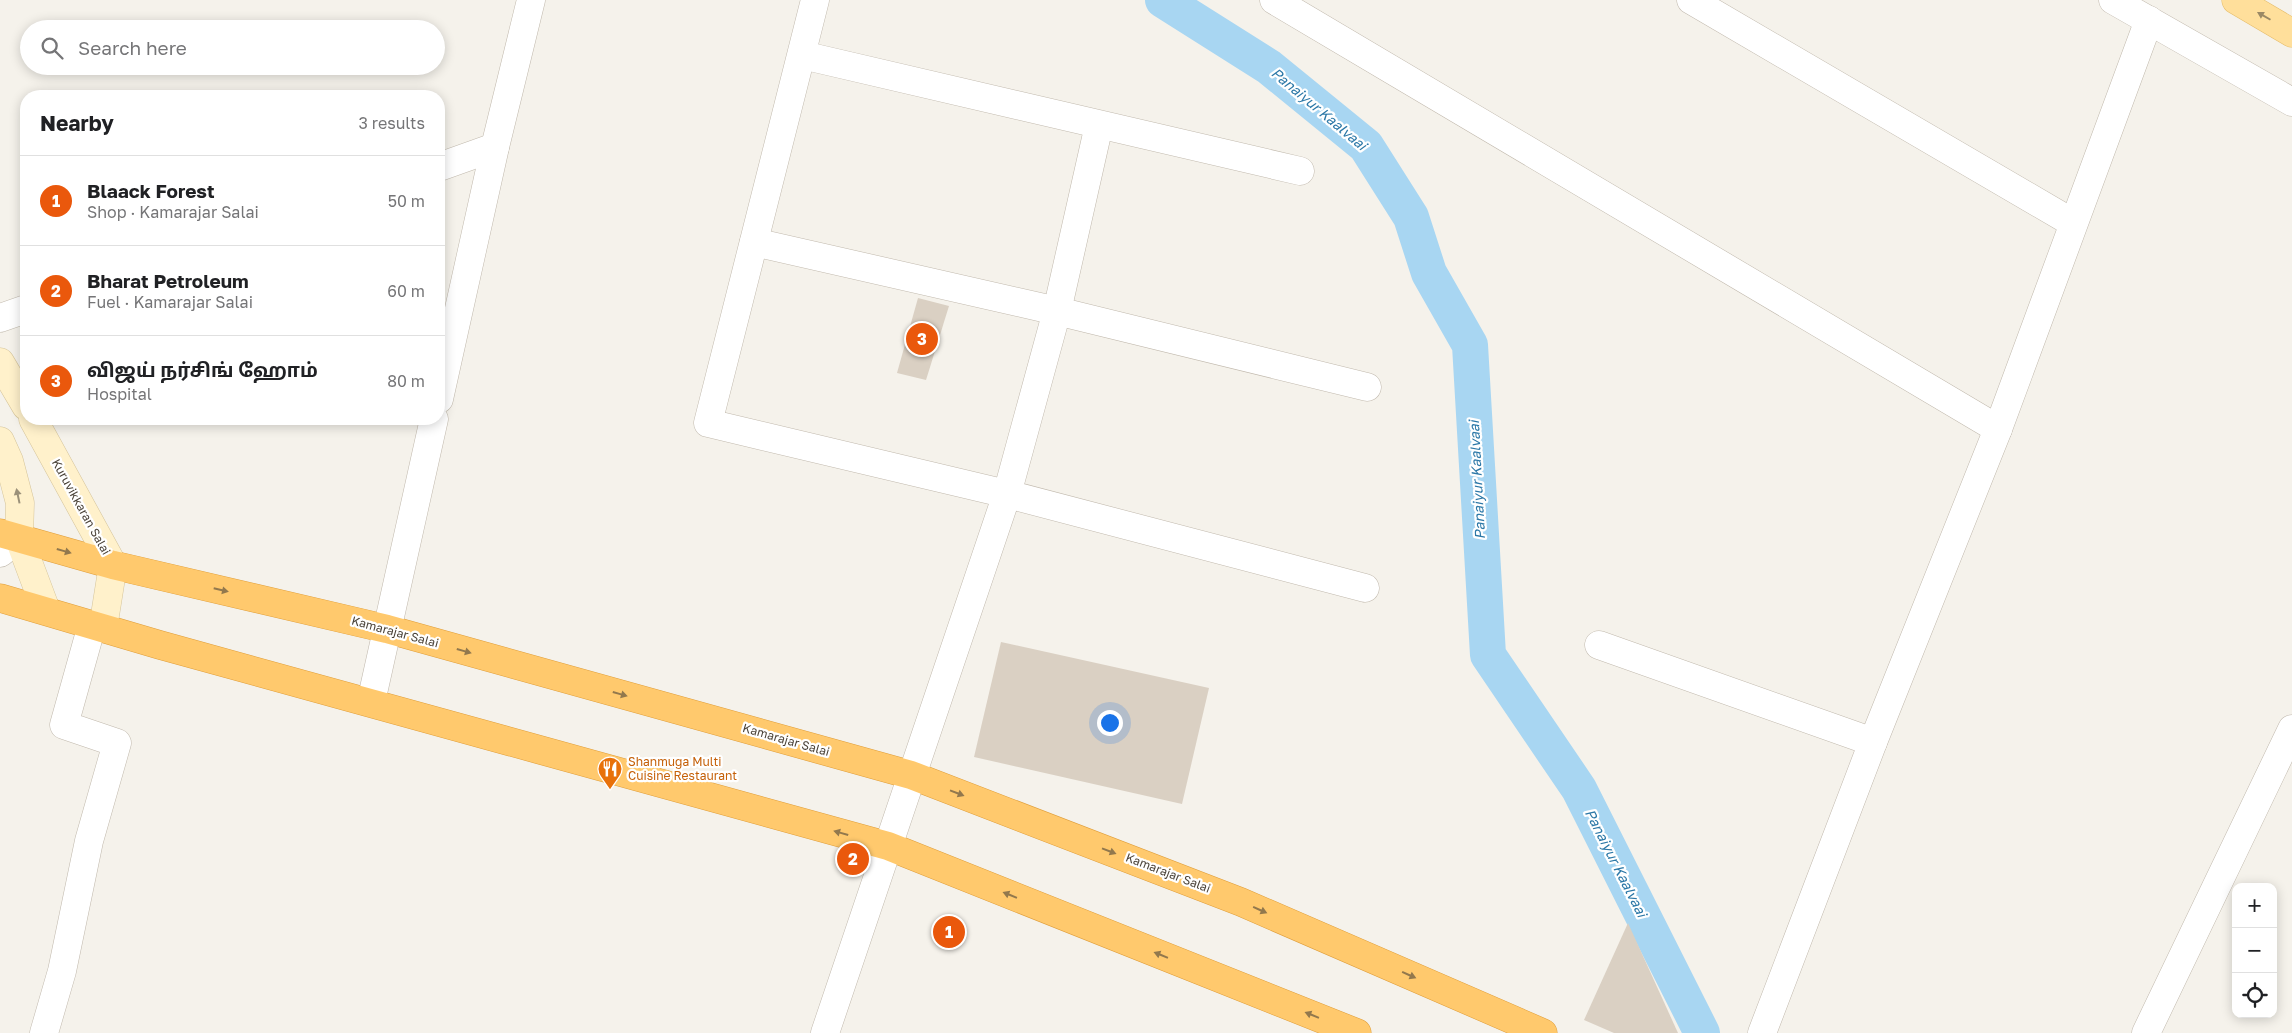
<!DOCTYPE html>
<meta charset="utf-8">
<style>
body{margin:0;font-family:"Golos Text","Noto Sans Tamil",sans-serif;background:#f2f2f2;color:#202124}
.controls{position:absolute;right:15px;bottom:15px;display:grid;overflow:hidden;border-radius:10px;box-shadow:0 2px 12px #0003}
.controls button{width:45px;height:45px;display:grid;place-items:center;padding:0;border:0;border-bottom:1px solid #e0e0e0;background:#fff;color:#202124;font:25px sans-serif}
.you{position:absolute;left:1109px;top:722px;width:18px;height:18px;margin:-12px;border:4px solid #fff;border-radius:50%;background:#1a73e8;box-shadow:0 0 0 8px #1a73e833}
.badge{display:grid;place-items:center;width:32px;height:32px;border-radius:50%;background:#ea580c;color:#fff;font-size:16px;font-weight:700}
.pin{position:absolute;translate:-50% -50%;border:2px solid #fff;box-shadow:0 1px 5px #0006}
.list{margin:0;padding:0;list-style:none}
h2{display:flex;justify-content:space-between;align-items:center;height:65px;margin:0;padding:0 20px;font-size:21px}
h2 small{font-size:16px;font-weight:400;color:#757577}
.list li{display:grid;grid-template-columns:32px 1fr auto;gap:15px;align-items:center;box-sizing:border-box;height:90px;padding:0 20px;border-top:1px solid #e0e0e0}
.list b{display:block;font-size:19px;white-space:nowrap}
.list p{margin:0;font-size:16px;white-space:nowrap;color:#757577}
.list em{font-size:16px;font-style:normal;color:#757577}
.icon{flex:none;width:28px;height:28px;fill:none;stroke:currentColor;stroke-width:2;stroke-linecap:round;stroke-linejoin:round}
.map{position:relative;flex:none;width:2292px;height:1033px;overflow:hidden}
.search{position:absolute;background:#fff;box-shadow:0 2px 12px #0003;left:20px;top:20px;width:425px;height:55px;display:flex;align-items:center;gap:12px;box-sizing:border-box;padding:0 18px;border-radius:28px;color:#757577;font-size:19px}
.panel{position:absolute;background:#fff;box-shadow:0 2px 12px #0003;left:20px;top:90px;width:425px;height:335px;border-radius:20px}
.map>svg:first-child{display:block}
</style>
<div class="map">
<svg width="2292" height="1033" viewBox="0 0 2292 1033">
<rect width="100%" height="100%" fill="#f5f2eb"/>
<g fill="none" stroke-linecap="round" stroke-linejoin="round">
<polyline stroke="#a8d6f2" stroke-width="36" points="1163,0 1269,67 1366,146 1411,217 1429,273 1470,345 1488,655 1579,789 1702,1033"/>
</g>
<g fill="#dad0c3">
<polygon points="918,298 949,306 926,380 897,373"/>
<polygon points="1001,642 1209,688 1182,804 974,757"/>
<polygon points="1628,923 1678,1033 1614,1033 1584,1020"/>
</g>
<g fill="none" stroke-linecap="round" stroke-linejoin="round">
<defs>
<g id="street">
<polyline points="815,0 708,423 1007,494 1365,588"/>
<polyline points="1274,0 1998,429"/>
<polyline points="1691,0 2073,223"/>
<polyline points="2113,0 2292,102"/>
<polyline points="802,55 1300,171"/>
<polyline points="439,167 495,147"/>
<polyline points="754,242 1057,311 1367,387"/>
<polyline points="0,318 26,309"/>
<polyline points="439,399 495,147 531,0"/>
<polyline points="0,553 19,538"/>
<polyline points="1599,645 1873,742"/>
<polyline points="371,702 434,419"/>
<polyline points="44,1033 62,971 89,841 117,743 64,725 92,625"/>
<polyline points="825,1033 1007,494 1057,311 1099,125"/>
<polyline points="1762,1033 1873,742 1998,429 2149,20"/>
<polyline points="2146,1033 2292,729"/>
</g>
<g id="secondary">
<polyline points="0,362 26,406"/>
<polyline points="33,419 113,565 103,628"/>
<polyline points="0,441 9,461 20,503 19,538 46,610"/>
</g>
<polyline id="primary" points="2236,0 2292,33"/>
<g id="highway">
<polyline points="0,533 113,565 387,629 911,775 1241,902 1543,1033"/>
<polyline points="0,598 160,645 888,846 1357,1033"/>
</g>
</defs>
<use href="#street" stroke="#c1b9ad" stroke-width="29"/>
<use href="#secondary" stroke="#d5c49a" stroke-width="29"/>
<use href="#primary" stroke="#e5bc69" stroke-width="29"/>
<use href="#highway" stroke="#df9e3b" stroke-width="29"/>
<use href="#street" stroke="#fff" stroke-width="28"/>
<use href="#secondary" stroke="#fff1cb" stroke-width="28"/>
<use href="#primary" stroke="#ffdf9b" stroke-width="28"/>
<use href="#highway" stroke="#ffc96d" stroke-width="28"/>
</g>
<defs><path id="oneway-solid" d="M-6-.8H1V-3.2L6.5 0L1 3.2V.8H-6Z" transform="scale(1.25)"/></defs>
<use fill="#9b8965" href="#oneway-solid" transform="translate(2264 16) rotate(-150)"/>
<use fill="#9b917a" href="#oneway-solid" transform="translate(18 496) rotate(-102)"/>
<g fill="#92784d">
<use href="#oneway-solid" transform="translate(64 551) rotate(16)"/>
<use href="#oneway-solid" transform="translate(221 590) rotate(13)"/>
<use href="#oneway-solid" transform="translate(464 651) rotate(16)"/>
<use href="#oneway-solid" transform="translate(620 694) rotate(16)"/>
<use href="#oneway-solid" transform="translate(957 793) rotate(21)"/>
<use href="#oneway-solid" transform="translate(841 833) rotate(-164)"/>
<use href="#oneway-solid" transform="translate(1109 851) rotate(21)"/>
<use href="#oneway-solid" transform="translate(1010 895) rotate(-158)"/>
<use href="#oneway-solid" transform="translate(1260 910) rotate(24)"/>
<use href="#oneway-solid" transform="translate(1161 955) rotate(-158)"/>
<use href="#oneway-solid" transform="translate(1409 975) rotate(24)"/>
<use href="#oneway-solid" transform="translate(1312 1015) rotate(-158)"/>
</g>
<defs>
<symbol id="restaurant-pin" viewBox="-11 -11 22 30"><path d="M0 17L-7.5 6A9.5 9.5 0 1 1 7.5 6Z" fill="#e8710a" stroke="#fff"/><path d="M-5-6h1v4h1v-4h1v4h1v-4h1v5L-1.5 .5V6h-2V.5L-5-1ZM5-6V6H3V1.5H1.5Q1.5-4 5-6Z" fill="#fff"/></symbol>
</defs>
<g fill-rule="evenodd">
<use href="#restaurant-pin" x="596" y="755" width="28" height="38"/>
</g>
<g text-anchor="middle" stroke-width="4.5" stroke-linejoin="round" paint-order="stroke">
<g font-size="12" fill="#4a4238" stroke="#fff">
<text transform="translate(81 507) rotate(61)" y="4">Kuruvikkaran Salai</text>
<text transform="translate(395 632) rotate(15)" y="4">Kamarajar Salai</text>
<text transform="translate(786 740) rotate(16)" y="4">Kamarajar Salai</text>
<text transform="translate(1168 873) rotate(21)" y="4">Kamarajar Salai</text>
</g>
<g font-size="12" fill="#c56008" stroke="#fff" text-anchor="start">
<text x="628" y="766">Shanmuga Multi<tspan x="628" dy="14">Cuisine Restaurant</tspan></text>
</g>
<g font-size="14" font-style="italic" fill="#2c78a7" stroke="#fff">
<text transform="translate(1319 109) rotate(40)" y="5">Panaiyur Kaalvaai</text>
<text transform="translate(1477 480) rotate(-93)" y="5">Panaiyur Kaalvaai</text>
<text transform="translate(1616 863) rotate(63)" y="5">Panaiyur Kaalvaai</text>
</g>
</g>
</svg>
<div class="controls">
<button>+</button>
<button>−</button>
<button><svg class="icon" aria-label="locate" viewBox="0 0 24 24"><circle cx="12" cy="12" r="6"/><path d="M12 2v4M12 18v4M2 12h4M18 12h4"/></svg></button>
</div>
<div class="you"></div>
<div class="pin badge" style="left:949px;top:932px">1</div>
<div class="pin badge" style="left:853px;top:859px">2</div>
<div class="pin badge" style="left:922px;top:339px">3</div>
<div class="search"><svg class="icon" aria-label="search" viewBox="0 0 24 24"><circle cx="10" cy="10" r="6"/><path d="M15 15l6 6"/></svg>Search here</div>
<section class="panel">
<h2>Nearby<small>3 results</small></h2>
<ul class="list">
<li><span class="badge">1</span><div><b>Blaack Forest</b><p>Shop · Kamarajar Salai</p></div><em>50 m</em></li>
<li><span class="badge">2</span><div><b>Bharat Petroleum</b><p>Fuel · Kamarajar Salai</p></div><em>60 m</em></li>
<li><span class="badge">3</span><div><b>விஜய் நர்சிங் ஹோம்</b><p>Hospital</p></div><em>80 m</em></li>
</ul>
</section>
</div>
